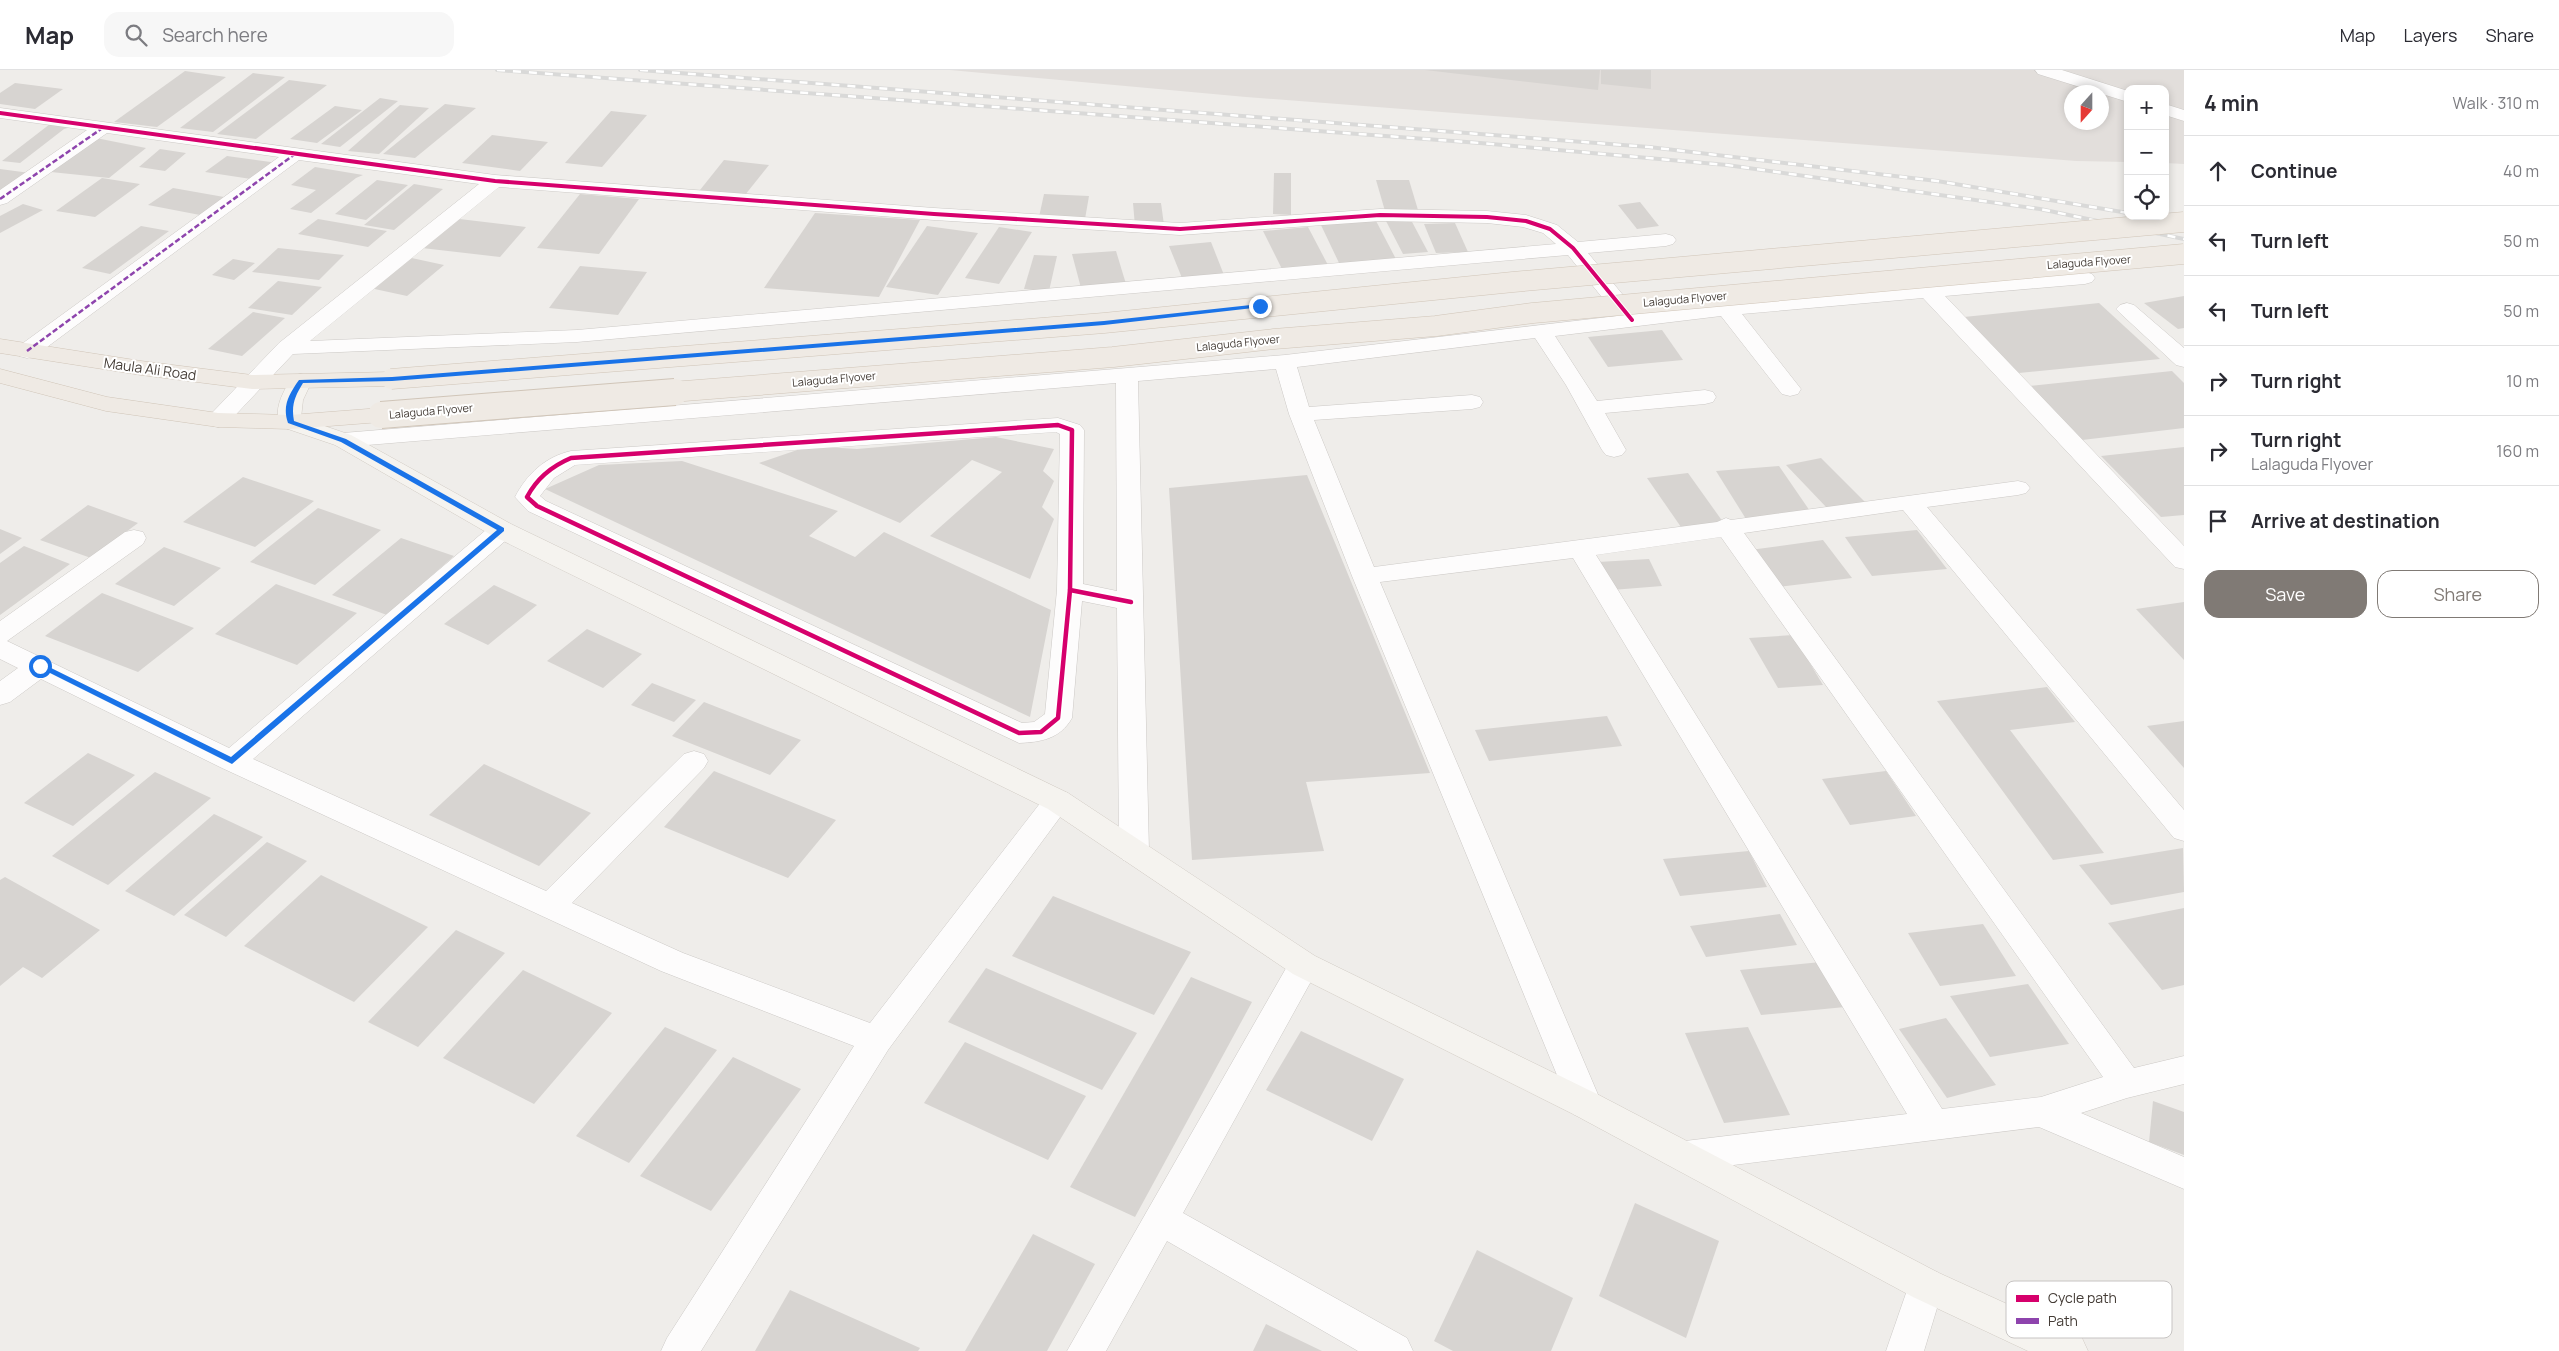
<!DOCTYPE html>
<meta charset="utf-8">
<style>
body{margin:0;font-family:Manrope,sans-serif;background:#f7f7f7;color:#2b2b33}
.controls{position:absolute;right:15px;top:15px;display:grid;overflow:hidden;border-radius:10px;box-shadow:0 2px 8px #0003}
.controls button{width:45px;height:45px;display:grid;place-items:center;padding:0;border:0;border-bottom:1px solid #e1e1e2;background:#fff;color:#2b2b33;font:25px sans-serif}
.compass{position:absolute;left:2064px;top:15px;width:45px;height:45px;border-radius:50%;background:#fff;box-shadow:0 2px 8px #0003;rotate:201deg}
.stop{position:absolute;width:15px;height:15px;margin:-11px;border:4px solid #1a73e8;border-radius:50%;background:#fff}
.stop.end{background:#1a73e8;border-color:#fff;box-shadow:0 1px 5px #0008}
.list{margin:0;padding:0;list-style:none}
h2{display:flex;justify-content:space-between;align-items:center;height:65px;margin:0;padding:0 20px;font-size:21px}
h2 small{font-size:16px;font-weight:400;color:#7c7c81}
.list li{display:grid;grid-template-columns:32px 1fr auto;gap:15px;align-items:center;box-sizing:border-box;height:70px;padding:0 20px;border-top:1px solid #e1e1e2}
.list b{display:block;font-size:19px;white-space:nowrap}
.list p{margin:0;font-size:16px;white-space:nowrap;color:#7c7c81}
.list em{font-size:16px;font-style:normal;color:#7c7c81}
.actions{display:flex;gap:10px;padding:15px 20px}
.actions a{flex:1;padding:11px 0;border:1px solid #807a75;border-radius:15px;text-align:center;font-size:18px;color:#807a75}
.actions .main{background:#807a75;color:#fff}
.icon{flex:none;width:28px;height:28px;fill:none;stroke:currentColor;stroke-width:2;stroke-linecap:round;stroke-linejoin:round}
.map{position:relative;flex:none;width:2184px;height:1281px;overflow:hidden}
header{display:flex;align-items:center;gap:30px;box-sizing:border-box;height:70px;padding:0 25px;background:#fff;border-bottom:1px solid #e1e1e2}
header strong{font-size:24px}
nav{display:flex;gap:28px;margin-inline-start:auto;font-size:18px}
.search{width:350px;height:45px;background:#f7f7f7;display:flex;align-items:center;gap:12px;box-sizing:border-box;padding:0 18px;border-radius:15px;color:#7c7c81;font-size:19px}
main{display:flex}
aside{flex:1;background:#fff}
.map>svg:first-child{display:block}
</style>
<header>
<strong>Map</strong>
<div class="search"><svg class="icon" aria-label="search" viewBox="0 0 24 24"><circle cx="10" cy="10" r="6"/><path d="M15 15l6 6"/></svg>Search here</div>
<nav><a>Map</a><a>Layers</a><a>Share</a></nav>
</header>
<main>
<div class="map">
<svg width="2184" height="1281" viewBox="0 0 2184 1281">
<rect width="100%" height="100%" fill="#efedea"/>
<path fill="#e2dedb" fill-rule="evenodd" d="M950,0h1234v94l-19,-1v-74h-37v73l-52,-1 -830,-64zM2072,22h30v30h-30z"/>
<g fill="#d7d4d1">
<polygon points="1425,0 1600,0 1598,20"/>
<polygon points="1601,0 1651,0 1651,19 1601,14"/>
<polygon points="185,1 226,7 157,57 114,52"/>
<polygon points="253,3 285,7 213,62 180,58"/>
<polygon points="289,10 327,15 256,69 217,64"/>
<polygon points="15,13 63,19 35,39 0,34 0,23"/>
<polygon points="380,28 398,31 340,77 321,74"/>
<polygon points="445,34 476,38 415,88 383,84"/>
<polygon points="400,35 429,38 379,84 348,81"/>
<polygon points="335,36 362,40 317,73 290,69"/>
<polygon points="611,41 647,45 602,97 565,93"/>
<polygon points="50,54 71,57 64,59 20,93 2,91"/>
<polygon points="492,65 548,72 520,101 462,93"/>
<polygon points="96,68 146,78 109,108 51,102"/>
<polygon points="160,79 186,83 165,101 139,97"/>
<polygon points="227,86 278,93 257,110 205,102"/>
<polygon points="724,90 769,95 745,125 700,120"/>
<polygon points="315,97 363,105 356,108 311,143 290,139 316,120 291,115"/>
<polygon points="0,99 30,103 0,124"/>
<polygon points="1274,103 1291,103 1291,145 1273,144"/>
<polygon points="102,108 140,114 95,147 56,141"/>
<polygon points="377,110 408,115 366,150 335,144"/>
<polygon points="1376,110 1409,110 1418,140 1385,141"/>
<polygon points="414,114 443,119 394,160 364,155"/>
<polygon points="173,118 224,127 200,145 148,135"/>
<polygon points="580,124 639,129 599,184 537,178"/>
<polygon points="1044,124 1089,126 1085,149 1039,147"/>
<polygon points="1640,132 1659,156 1637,159 1618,135"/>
<polygon points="1133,133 1161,133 1164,155 1135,156"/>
<polygon points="23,134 43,140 0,163 0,146"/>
<polygon points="815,143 920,150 879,227 764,218"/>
<polygon points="451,148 526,157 500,187 422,178"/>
<polygon points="318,149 387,161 368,177 298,164"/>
<polygon points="1375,149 1397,191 1340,195 1320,153"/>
<polygon points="1411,150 1428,182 1403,184 1386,151"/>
<polygon points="1455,153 1468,182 1436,183 1424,154"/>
<polygon points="141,156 169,161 110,204 82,198"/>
<polygon points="927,156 978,163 938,225 886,217"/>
<polygon points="999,157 1032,162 999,214 965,208"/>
<polygon points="1308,157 1329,197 1283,201 1263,161"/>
<polygon points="1211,172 1224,205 1182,208 1169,176"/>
<polygon points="278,178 344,185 319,210 252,202"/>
<polygon points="1116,181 1126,214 1081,218 1072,184"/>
<polygon points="1034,185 1057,186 1049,221 1024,219"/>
<polygon points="407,187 444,195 407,226 370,218"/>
<polygon points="233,189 255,193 234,210 212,205"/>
<polygon points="580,196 647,202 618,245 549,238"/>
<polygon points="278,211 322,217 292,245 248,238"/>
<polygon points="2184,226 2184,258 2178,259 2144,233"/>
<polygon points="2099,233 2160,289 2019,303 1964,247"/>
<polygon points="253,242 285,248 242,286 208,279"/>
<polygon points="1662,260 1683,290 1608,297 1588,267"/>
<polygon points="2172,301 2184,313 2184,358 2082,370 2029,316"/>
<polygon points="996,367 1054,379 1043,401 1054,411 1042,437 1054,449 1030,509 930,466 1002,402 972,390 900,453 759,393 809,376 857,379"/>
<polygon points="2184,377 2184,445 2161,447 2101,386"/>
<polygon points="1821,388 1865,432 1828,439 1786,395"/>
<polygon points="682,391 838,441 809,466 855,487 884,462 1051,540 1030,647 545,419 599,395"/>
<polygon points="1779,396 1812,444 1746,449 1716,401"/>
<polygon points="1688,403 1723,452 1681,457 1647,408"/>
<polygon points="1307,405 1430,703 1306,712 1324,781 1192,790 1169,418"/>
<polygon points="243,407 314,431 255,477 183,452"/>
<polygon points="88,435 138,453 91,488 40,470"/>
<polygon points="318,438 381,460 315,515 250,492"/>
<polygon points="0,459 22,468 0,484"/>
<polygon points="1917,460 1947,499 1872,506 1845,467"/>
<polygon points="401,468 454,486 387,545 332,525"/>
<polygon points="1823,470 1852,508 1777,517 1750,480"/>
<polygon points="24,476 70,494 0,545 0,493"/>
<polygon points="164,477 221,498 174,536 115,514"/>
<polygon points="1649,489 1662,516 1612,520 1598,492"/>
<polygon points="276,514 357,543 297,595 215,564"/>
<polygon points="494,515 537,535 488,575 444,554"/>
<polygon points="102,523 194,558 138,602 45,566"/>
<polygon points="2184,532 2184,590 2136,539"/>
<polygon points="587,559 642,584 603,618 547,591"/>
<polygon points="1793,565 1823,615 1778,618 1749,568"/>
<polygon points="652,613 696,630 674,652 631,635"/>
<polygon points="2047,617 2075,652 2010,660 2104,783 2053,790 1937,631"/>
<polygon points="704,632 801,670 770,705 672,666"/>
<polygon points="1607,646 1622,676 1489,691 1475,660"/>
<polygon points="2184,651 2184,698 2147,656"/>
<polygon points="88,683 135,705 73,756 24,733"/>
<polygon points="484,694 591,743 539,796 429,745"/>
<polygon points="714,701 836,750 788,808 664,757"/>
<polygon points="1886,701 1916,746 1850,755 1822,709"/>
<polygon points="155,702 211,728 108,815 52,786"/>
<polygon points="214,744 263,767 174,846 125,821"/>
<polygon points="267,772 307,791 226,867 184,845"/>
<polygon points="2183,778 2184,822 2111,835 2079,795"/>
<polygon points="1749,781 1767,817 1680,826 1663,789"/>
<polygon points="321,805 428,857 354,932 244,876"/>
<polygon points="5,807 100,860 42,908 23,897 0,916 0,810"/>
<polygon points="1053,826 1191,882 1154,945 1012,886"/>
<polygon points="2184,838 2184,915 2162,920 2108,853"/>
<polygon points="1780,844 1797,875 1706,887 1690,856"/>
<polygon points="1983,854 2016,906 1940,916 1908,863"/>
<polygon points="456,860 505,883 418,977 368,952"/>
<polygon points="1821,892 1845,937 1761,945 1740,900"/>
<polygon points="986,898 1137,963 1102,1020 948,952"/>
<polygon points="523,900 612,943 534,1034 443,988"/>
<polygon points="1191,907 1252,932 1135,1147 1070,1117"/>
<polygon points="2028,914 2069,974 1990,987 1950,926"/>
<polygon points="1946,948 1996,1015 1947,1028 1899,959"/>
<polygon points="665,957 717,980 629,1093 576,1066"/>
<polygon points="1748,957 1790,1045 1724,1053 1685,963"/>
<polygon points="1301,961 1404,1009 1372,1071 1266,1020"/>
<polygon points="965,972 1086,1026 1048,1090 924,1033"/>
<polygon points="733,987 801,1019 711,1141 640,1106"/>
<polygon points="2153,1031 2184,1042 2184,1085 2149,1072"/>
<polygon points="1635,1133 1719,1171 1686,1268 1599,1226"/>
<polygon points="1033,1164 1095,1194 1047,1281 965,1281"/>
<polygon points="1477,1180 1573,1228 1551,1281 1453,1281 1434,1271"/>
<polygon points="790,1220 920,1278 918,1281 755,1281"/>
<polygon points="1266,1254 1322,1281 1253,1281"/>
</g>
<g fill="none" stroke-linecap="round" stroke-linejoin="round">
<defs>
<g id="service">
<polygon points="2035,0 2062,0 2128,21 2128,32 2038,4"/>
<polygon points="2165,34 2184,40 2184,51 2165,45"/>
</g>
<g id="minor">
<path d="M0,38l495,67 439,33 246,15 200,-14 107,2 39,4 31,10 21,17 88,-8 7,2 3,4 -3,4 -7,2 -78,7 50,60 89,-10 358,-31 7,2 3,4 -3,4 -7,2 -140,12 239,250v23l-9,-2 -252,-269 -181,16 59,75 -3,5 -8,2 -8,-2 -61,-78 -166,20 42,65 108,-11 8,2 3,5 -3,5 -8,2 -100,9 21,37 -4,5 -8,2 -8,-2 -4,-5 -36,-65 -31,-47 -238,29 12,40 163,-12 8,2 3,5 -3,5 -8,2 -158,11 60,147 343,-45 9,-4 5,2 287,-39 8,2 4,5 -4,5 -8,2 -91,12 257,303v31l-10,-3 -271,-328 -159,23 390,535 50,-12v28l-57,14 -46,15 103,44v32l-145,-62 -354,44 -12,-4 -5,-11 5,-11 12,-4 222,-27 -334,-556 -193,24 222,522 -5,10 -12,5 -12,-5 -221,-538 -63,-162 -13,-45 -138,12 11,471 -4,8 -11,3 -11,-3 -4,-8 -2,-244 -35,-7 -10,117c-12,21 -31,24 -53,25l-491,-232 -13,-14c12,-23 30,-40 56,-46l487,-33 22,7 4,5 -1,154 34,7 -1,-208 -773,64 -8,-2 -4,-5 4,-5 8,-2 942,-78 332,-39 -49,-61 -991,87 -284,12 -67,71 -8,2 -8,-2 -3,-5 3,-5 69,-72 200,-159 -180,-24 -264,196 -8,2 -8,-2 -3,-5 3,-5 260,-189 -172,-24 -100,70 -7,2v-15l87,-60 -87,-12zM499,117l435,33 246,15 200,-14 107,2 36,4 20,6 13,11 -979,86 -267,11zM1056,362l4,2 -3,156 -12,124 -11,8 -12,1 -476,-222 -6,-5 14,-18 21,-13zM1721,467l382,540 -62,20 -99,12 -346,-554z"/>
<polygon points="2127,233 2134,235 2184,278 2184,297 2176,295 2120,243 2116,239 2120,235"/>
<polygon points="502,452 511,454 514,460 511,466 253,689 546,821 684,684 694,681 704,684 708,691 704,698 572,833 683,883 870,953 1048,723 1058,720 1068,723 1072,731 888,980 701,1281 661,1281 667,1268 854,976 661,901 222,698 41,609 10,632 0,635 0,611 18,598 0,589 0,551 125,462 134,460 143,462 146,468 143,474 7,571 229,678 493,454"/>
<polygon points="1304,882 1315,886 1320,895 1183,1143 1407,1268 1413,1281 1358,1281 1167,1171 1106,1281 1067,1281 1293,886"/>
<polygon points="1926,1198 1939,1203 1944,1215 1924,1281 1886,1281 1913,1203"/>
</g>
<path id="secondary" d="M301,304l8,2 3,5 -9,19 -2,18 50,17 160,89 557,269 247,163 282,138 342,179 143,65 6,13h-60l-115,-54 -340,-183 -280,-140 -245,-165 -555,-273 -158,-91 -53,-18c-11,-16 2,-37 11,-51z"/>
<g id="primary">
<polygon points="0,269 141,291 252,305 391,302 399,304 402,309 399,314 391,316 252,319 141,305 0,283"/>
<polygon points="0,299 107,327 218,343 290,345 381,338 389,340 392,345 389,350 381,352 290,359 218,357 106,341 0,313"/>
</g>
</defs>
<use href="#service" stroke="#ccc9c6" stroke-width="1"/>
<use href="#minor" stroke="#ccc9c6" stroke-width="1"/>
<use href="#secondary" stroke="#d1cbc4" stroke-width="1"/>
<use href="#primary" stroke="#d0c5b8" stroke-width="1"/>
<use href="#service" fill="#fdfcfc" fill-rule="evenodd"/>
<use href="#minor" fill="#fdfcfc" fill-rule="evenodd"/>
<use href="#secondary" fill="#f5f3ef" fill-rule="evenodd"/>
<use href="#primary" fill="#efeae4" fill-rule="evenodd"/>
<defs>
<g id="rail">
<polyline points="497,0 1480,73 1727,95 2040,139 2184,169"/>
<polyline points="640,0 1649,77 1937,111 2128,143"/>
<polyline points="2143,146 2184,154"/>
</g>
</defs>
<use href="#rail" stroke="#d9d9d8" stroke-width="4"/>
<use href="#rail" stroke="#fff" stroke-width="2.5" stroke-dasharray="8" stroke-linecap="butt"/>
<defs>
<g id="primary-bridge-far1">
<polyline points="391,309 1104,253 1513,212 2184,152"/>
<polyline points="659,323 1113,287 1274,269 1436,256 1533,243 2184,184"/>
</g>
<polyline id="primary-bridge" points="381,345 675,322"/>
</defs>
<use href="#primary-bridge-far1" stroke="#d0c5b8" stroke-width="21" stroke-linecap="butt"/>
<use href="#primary-bridge" stroke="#d0c5b8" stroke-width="28" stroke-linecap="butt"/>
<use href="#primary-bridge-far1" stroke="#efeae4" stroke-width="20"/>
<use href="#primary-bridge" stroke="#efeae4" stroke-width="26"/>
<g stroke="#8e44ad" stroke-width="2.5" stroke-dasharray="5.5 2.5" stroke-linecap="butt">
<polyline points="0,129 104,57"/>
<polyline points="27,281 295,84"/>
</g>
<defs>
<polyline id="cycleway-far1" points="0,43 495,111 934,144 1180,159 1380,145 1487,147 1526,151 1550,159 1573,178 1632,250"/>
<g id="cycleway">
<path d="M1058,355l14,5 -2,160 -12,128 -17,14 -22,1 -482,-227 -10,-9c10,-19 25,-31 44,-39z"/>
<polyline points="1070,520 1131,532"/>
</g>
</defs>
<use href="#cycleway-far1" stroke="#fff" stroke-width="6"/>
<use href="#cycleway" stroke="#fff" stroke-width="8"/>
<use href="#cycleway-far1" stroke="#d6006c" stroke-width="4"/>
<use href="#cycleway" stroke="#d6006c" stroke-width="4.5"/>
</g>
<path fill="#1a73e8" d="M1260,234l2,3 -158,18 -712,56 -89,2c-8,13 -12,22 -9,38l52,18 158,89v3l-272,233 -196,-98 7,-2 188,93 266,-227 -156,-88 -53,-19c-6,-17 1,-29 11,-43l93,-3 712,-56z"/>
<g text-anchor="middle" stroke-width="4" stroke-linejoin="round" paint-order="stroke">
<g font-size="11" fill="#443c36" stroke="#fff">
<text transform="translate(2089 192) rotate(-4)" y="4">Lalaguda Flyover</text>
<text transform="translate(1685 229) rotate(-5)" y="4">Lalaguda Flyover</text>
<text transform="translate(1238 273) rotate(-6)" y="4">Lalaguda Flyover</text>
<text transform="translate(834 309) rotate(-5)" y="4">Lalaguda Flyover</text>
<text transform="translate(431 341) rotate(-5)" y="4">Lalaguda Flyover</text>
</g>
<g font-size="14" fill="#443c36" stroke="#fff">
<text transform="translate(150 299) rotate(8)" y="5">Maula Ali Road</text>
</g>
</g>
<rect x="2006" y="1211" width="166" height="57" rx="8" fill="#fff" stroke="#c7c4c3" stroke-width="1"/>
<rect x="2016" y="1225" width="23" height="7" fill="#d6006c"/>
<rect x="2016" y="1248" width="23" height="6" fill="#8e44ad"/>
<g font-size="14" fill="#443c36">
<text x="2048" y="1233">Cycle path</text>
<text x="2048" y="1256">Path</text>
</g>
</svg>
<div class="controls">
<button>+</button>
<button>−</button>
<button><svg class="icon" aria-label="locate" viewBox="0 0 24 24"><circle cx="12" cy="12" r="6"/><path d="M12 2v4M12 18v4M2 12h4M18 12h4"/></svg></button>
</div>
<svg class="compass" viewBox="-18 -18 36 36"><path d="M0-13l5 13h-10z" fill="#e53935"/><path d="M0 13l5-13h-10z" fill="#7c7c81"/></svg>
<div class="stop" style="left:40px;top:596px"></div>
<div class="stop end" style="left:1260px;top:236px"></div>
</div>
<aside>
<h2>4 min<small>Walk · 310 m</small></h2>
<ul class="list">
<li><svg class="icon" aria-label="ahead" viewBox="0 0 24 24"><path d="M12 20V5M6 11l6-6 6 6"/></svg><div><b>Continue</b></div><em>40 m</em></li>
<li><svg class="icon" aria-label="left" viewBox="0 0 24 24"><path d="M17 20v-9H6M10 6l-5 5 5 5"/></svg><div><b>Turn left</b></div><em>50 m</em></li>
<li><svg class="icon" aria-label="left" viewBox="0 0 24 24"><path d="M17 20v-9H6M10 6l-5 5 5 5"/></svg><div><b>Turn left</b></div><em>50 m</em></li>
<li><svg class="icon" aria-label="right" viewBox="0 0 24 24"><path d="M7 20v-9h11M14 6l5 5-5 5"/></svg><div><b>Turn right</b></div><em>10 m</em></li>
<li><svg class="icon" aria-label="right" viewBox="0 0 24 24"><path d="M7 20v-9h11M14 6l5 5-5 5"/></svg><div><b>Turn right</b><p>Lalaguda Flyover</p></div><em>160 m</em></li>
<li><svg class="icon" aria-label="arrive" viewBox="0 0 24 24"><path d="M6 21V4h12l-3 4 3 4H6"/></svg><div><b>Arrive at destination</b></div></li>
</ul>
<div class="actions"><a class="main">Save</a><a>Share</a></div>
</aside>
</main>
